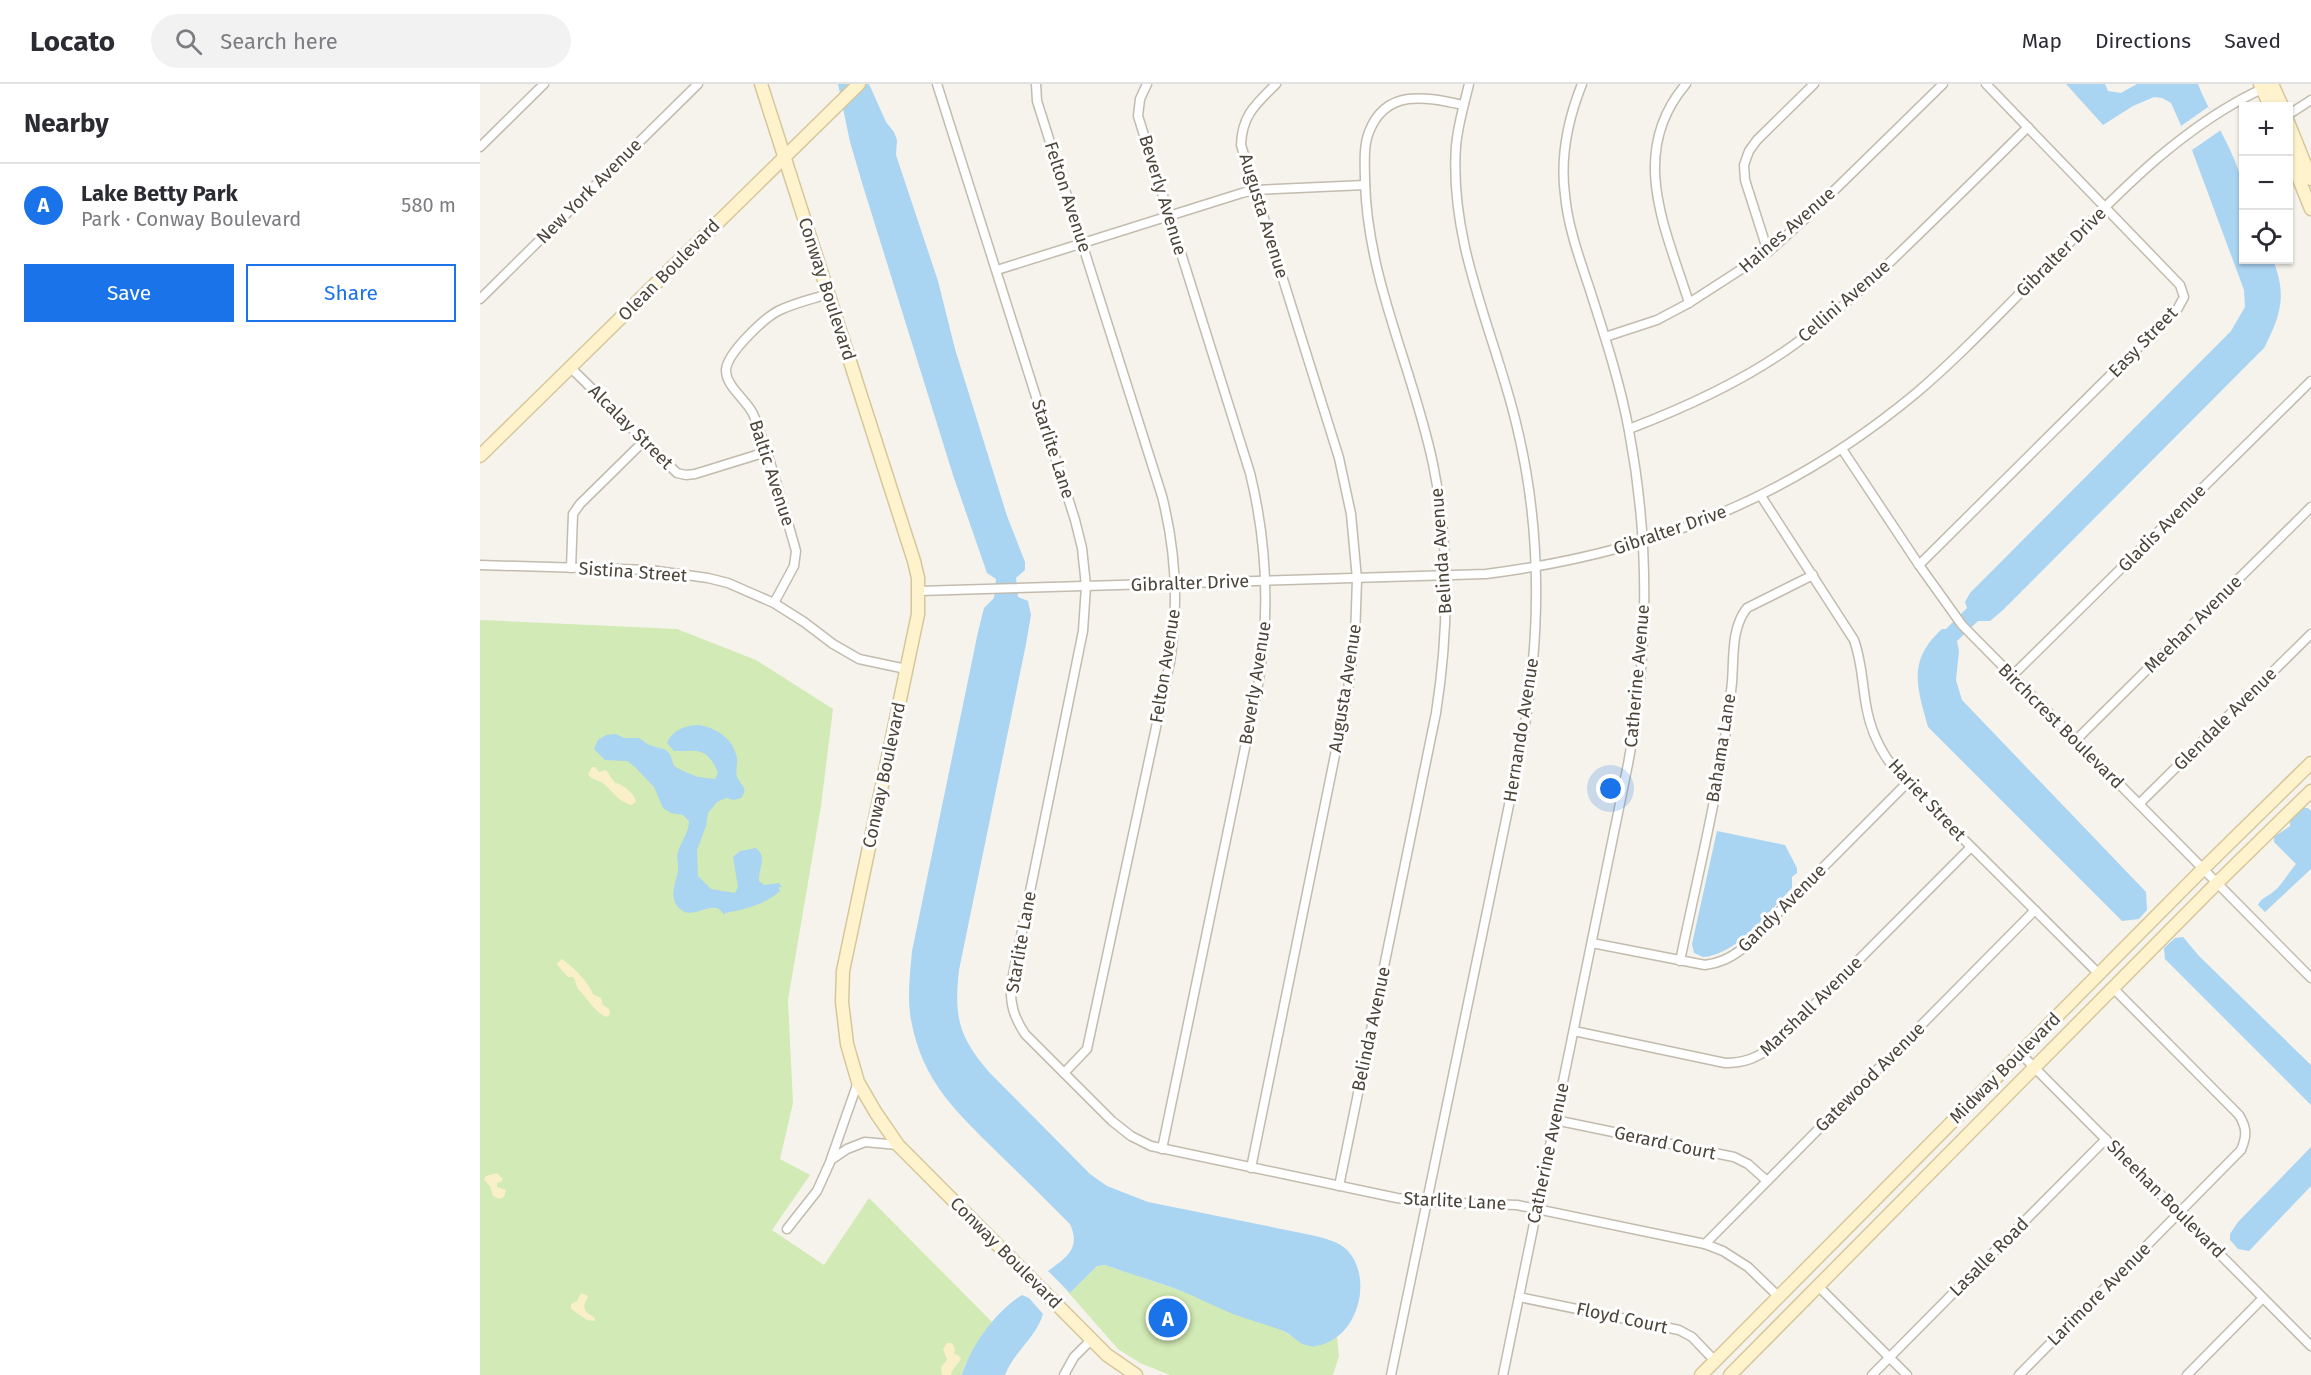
<!DOCTYPE html>
<meta charset="utf-8">
<style>
body{margin:0;font-family:"Fira Sans",sans-serif;background:#f2f2f3;color:#2b2b33}
.controls{position:absolute;right:18px;top:18px;display:grid;overflow:hidden;border-radius:0px;box-shadow:0 2px 4px #0004}
.controls button{width:54px;height:54px;display:grid;place-items:center;padding:0;border:0;border-bottom:2px solid #e1e1e2;background:#fff;color:#2b2b33;font:30px sans-serif}
.you{position:absolute;left:1131px;top:705px;width:21px;height:21px;margin:-15px;border:4px solid #fff;border-radius:50%;background:#1a73e8;box-shadow:0 0 0 9px #1a73e833}
.badge{display:grid;place-items:center;width:39px;height:39px;border-radius:50%;background:#1a73e8;color:#fff;font-size:20px;font-weight:700}
.pin{position:absolute;translate:-50% -50%;border:3px solid #fff;box-shadow:0 2px 6px #0006}
.list{margin:0;padding:0;list-style:none}
h2{display:flex;justify-content:space-between;align-items:center;height:78px;margin:0;padding:0 24px;font-size:26px}
h2 small{font-size:20px;font-weight:400;color:#7c7c81}
.list li{display:grid;grid-template-columns:39px 1fr auto;gap:18px;align-items:center;box-sizing:border-box;height:84px;padding:0 24px;border-top:2px solid #e1e1e2}
.list b{display:block;font-size:22px;white-space:nowrap}
.list p{margin:0;font-size:20px;white-space:nowrap;color:#7c7c81}
.list em{font-size:20px;font-style:normal;color:#7c7c81}
.actions{display:flex;gap:12px;padding:18px 24px}
.actions a{flex:1;padding:14px 0;border:2px solid #1a73e8;border-radius:0px;text-align:center;font-size:21px;color:#1a73e8}
.actions .main{background:#1a73e8;color:#fff}
.icon{flex:none;width:33px;height:33px;fill:none;stroke:currentColor;stroke-width:2;stroke-linecap:round;stroke-linejoin:round}
.map{position:relative;flex:none;width:1831px;height:1291px;overflow:hidden}
header{display:flex;align-items:center;gap:36px;box-sizing:border-box;height:84px;padding:0 30px;background:#fff;border-bottom:2px solid #e1e1e2}
header strong{font-size:28px}
nav{display:flex;gap:33px;margin-inline-start:auto;font-size:21px}
.search{width:420px;height:54px;background:#f2f2f3;display:flex;align-items:center;gap:15px;box-sizing:border-box;padding:0 21px;border-radius:33px;color:#7c7c81;font-size:22px}
main{display:flex}
aside{flex:1;background:#fff}
.map>svg:first-child{display:block}
</style>
<header>
<strong>Locato</strong>
<div class="search"><svg class="icon" aria-label="search" viewBox="0 0 24 24"><circle cx="10" cy="10" r="6"/><path d="M15 15l6 6"/></svg>Search here</div>
<nav><a>Map</a><a>Directions</a><a>Saved</a></nav>
</header>
<main>
<aside>
<h2>Nearby<small></small></h2>
<ul class="list">
<li><span class="badge">A</span><div><b>Lake Betty Park</b><p>Park · Conway Boulevard</p></div><em>580 m</em></li>
</ul>
<div class="actions"><a class="main">Save</a><a>Share</a></div>
</aside>
<div class="map">
<svg width="1831" height="1291" viewBox="0 0 1831 1291">
<rect width="100%" height="100%" fill="#f6f3ec"/>
<g fill="#d2eab5">
<polygon points="0,536 197,545 276,576 353,625 341,722 308,916 313,1019 300,1075 330,1091 292,1146 344,1181 389,1114 512,1238 485,1280 482,1291 0,1291"/>
<polygon points="625,1181 702,1207 752,1229 800,1245 827,1262 837,1262 857,1253 859,1272 853,1291 690,1291 660,1279 638,1265 580,1199 590,1209 617,1182"/>
</g>
<g fill="#f9efc9">
<path d="M112,683h3l4,5 7,-2 9,13c8,1 21,12 21,19l-5,3c-12,-3 -18,-13 -27,-21 -6,-5 -12,-3 -16,-10z"/>
<path d="M82,875c12,9 25,21 31,35l8,4 2,7 6,4 1,5 -3,3c-11,-3 -20,-19 -28,-27 -3,-3 -3,-9 -6,-13h-5l-10,-11 -1,-3z"/>
<polygon points="17,1089 23,1095 21,1098 17,1099 17,1103 26,1106 24,1113 19,1115 13,1112 10,1102 4,1096 6,1092"/>
<polygon points="101,1209 108,1212 104,1222 106,1228 115,1234 115,1237 107,1236 91,1225 91,1220 97,1217"/>
<polygon points="467,1259 472,1259 475,1265 474,1270 478,1271 481,1275 472,1287 471,1291 462,1291 461,1283 467,1276 463,1265"/>
</g>
<g fill="#a9d4f2">
<path d="M358,0h31l17,38 8,10 3,8 -1,15 42,126 17,68 52,167 18,46v8l-9,8 2,19 10,4 3,14 -5,29 -67,326c-5,46 -1,66 30,102l101,102 17,12 41,16 163,33c12,3 28,6 37,16 26,29 9,89 -32,95 -17,2 -21,-11 -35,-16 -16,-6 -32,-10 -48,-16 -18,-7 -36,-17 -54,-24 -25,-9 -49,-16 -74,-25l-8,1 -27,27 -22,-22c19,-14 33,-23 22,-47 -23,-23 -46,-46 -69,-68 -43,-43 -78,-72 -90,-136 -4,-22 -1,-46 1,-69l66,-319 6,-24 10,-10 2,-19 -9,-6 -34,-98 -90,-289 -13,-44z"/>
<path d="M1586,0h39l3,7 13,2 16,-9h61c13,33 37,67 45,101 4,17 0,55 1,75h29c14,35 8,55 -9,88l-261,262 -13,11h-12l-21,20 2,10 -3,29 6,20 184,192 1,18 -8,9 -17,2 -194,-194c-11,-40 -21,-66 14,-98h4l21,-21 -2,-6 5,-9 261,-262 14,-24 -1,-17 -52,-140 -21,-47 -9,-5 -8,-1 -21,9 -30,19z"/>
<path d="M219,641c17,3 34,13 38,33 1,6 -2,13 0,19 4,9 12,11 4,21l-7,2 -8,-2 -9,4 -9,11 -2,13 -9,24 1,26 13,13 24,4 3,-6 -5,-30 7,-6 16,-3c12,10 2,20 3,33l5,4 15,-2 3,4h-3v3h2c-14,14 -36,19 -56,23l-1,2c-10,-19 -30,7 -44,-6 -13,-12 -3,-27 -2,-39 1,-6 -2,-12 0,-18 3,-11 11,-19 11,-31l-6,-6 -12,-2 -8,-5 -9,-21 -19,-20 -8,-6 -22,-1 -11,-11 4,-9 8,-5 10,-1 8,4h15l10,7 17,5 4,4 4,12 9,5 15,6 17,2c4,-6 3,-7 0,-13 -11,-21 -23,-14 -41,-15l-7,-8c5,-13 19,-18 32,-18z"/>
<path d="M1822,724h6l3,3v58l-46,43 -7,-7c4,-8 9,-8 15,-13 9,-7 15,-19 23,-28l-22,-22v-5l16,-11v-6z"/>
<path d="M1237,747l68,14 12,23v5l-5,4v11c-23,23 -55,67 -89,69l-9,-4 -2,-9z"/>
<polygon points="1703,853 1719,872 1831,981 1831,1021 1685,875 1684,864 1695,854"/>
<polygon points="1831,1063 1831,1102 1769,1167 1758,1165 1750,1156 1750,1150 1758,1138"/>
<path d="M542,1211l7,3 14,16c-7,24 -28,36 -38,61h-43c8,-28 35,-65 60,-80z"/>
</g>
<polygon fill="#f6f3ec" points="1728,23 1741,46 1712,66 1701,42"/>
<g fill="none" stroke-linecap="round" stroke-linejoin="round">
<defs>
<g id="street">
<path d="M457,0l138,436 7,28 4,38 -3,45 -72,354c-1,20 3,32 14,49l87,87 19,15 20,10 246,52 31,4 89,3 188,39 18,7 25,16 31,30"/>
<path d="M556,0l1,17 125,395c14,55 17,109 8,166l-83,387 -23,24"/>
<path d="M667,0l-7,15 -2,17 112,357c17,69 20,136 9,207l-97,469"/>
<path d="M1206,0c-59,69 -20,145 3,219"/>
<polyline points="1808,31 1831,16"/>
<polyline points="0,63 64,0"/>
<polyline points="1288,168 1265,96 1264,81 1269,67 1277,56 1334,0"/>
<polyline points="517,186 762,109 775,106 885,101"/>
<polyline points="0,215 218,0"/>
<polyline points="1125,253 1177,236 1209,219 1288,168 1325,135 1463,0"/>
<polyline points="90,283 197,389 206,391 215,390 286,368"/>
<path d="M1149,345c58,-22 115,-48 166,-85 44,-32 83,-70 122,-108 37,-36 74,-72 111,-109"/>
<polyline points="1362,365 1439,481 1482,541 1831,894"/>
<path d="M1281,412l93,144c8,22 8,42 12,65 5,30 20,57 41,78l192,191"/>
<polyline points="0,481 170,486 228,494 248,499 294,519 324,538 353,560 379,575 426,585"/>
<polyline points="1439,481 1698,224 1704,213 1700,201 1506,0"/>
<polyline points="91,484 93,430 100,420 164,357"/>
<path d="M439,507l567,-17c165,-21 301,-74 429,-180 45,-38 85,-81 126,-122 67,-68 136,-145 225,-185"/>
<path d="M294,519l20,-37 2,-15c-13,-45 -25,-92 -42,-135 -6,-16 -28,-28 -28,-46 1,-17 39,-53 54,-60 15,-7 32,-11 48,-16"/>
<polyline points="1532,592 1831,297"/>
<polyline points="1596,656 1831,423"/>
<polyline points="1659,720 1831,550"/>
<path d="M1112,859l113,22c15,-2 25,-7 37,-16l165,-166"/>
<path d="M1200,877c19,-92 43,-185 52,-279 2,-25 -1,-54 15,-74l66,-33"/>
<path d="M1094,947l151,32c20,0 31,-5 47,-16l199,-200"/>
<polyline points="1540,969 1831,1262"/>
<polyline points="1075,1036 1254,1073 1268,1080 1287,1097"/>
<polyline points="351,1075 378,998"/>
<path d="M771,1084l96,-472 8,-57 2,-60 -6,-65 -12,-56 -98,-313c1,-30 15,-41 35,-61"/>
<path d="M859,1102l97,-473c13,-83 14,-166 -3,-249 -20,-96 -65,-182 -68,-282 0,-16 -2,-35 4,-50 17,-44 57,-35 94,-27"/>
<polyline points="307,1145 337,1107 351,1076 367,1065 385,1058 418,1061"/>
<polyline points="1225,1160 1555,826"/>
<polyline points="1338,1202 1427,1291"/>
<polyline points="1039,1213 1199,1246 1212,1253 1235,1277"/>
<polyline points="584,1291 594,1273 612,1255"/>
<path d="M911,1291l131,-633c19,-104 20,-211 -5,-315 -22,-94 -68,-182 -61,-281 2,-22 8,-41 13,-62"/>
<path d="M1023,1291l125,-611c21,-111 22,-222 1,-333 -9,-49 -25,-97 -40,-144 -10,-30 -21,-60 -24,-92 -5,-38 3,-76 17,-111"/>
<polyline points="1392,1291 1626,1055"/>
<path d="M1539,1291l222,-225c6,-14 6,-22 -2,-35l-126,-127"/>
<polyline points="1707,1291 1783,1214"/>
</g>
<g id="secondary">
<polyline points="281,0 434,477 438,494 438,530 363,887 362,918 367,960 378,998 396,1029 418,1061 627,1271 656,1291"/>
<polyline points="1780,0 1790,22"/>
<polyline points="1792,0 1802,22"/>
<polyline points="1808,38 1831,95"/>
<polyline points="1808,68 1831,125"/>
<polyline points="0,372 379,0"/>
<polyline points="1221,1291 1723,785 1831,679"/>
<polyline points="1250,1291 1737,799 1831,707"/>
</g>
</defs>
<use href="#street" stroke="#c2bbae" stroke-width="11"/>
<use href="#secondary" stroke="#d6c79b" stroke-width="15"/>
<use href="#street" stroke="#fff" stroke-width="8"/>
<use href="#secondary" stroke="#fff3cd" stroke-width="12"/>
</g>
<g text-anchor="middle" stroke-width="6" stroke-linejoin="round" paint-order="stroke">
<g font-size="18" fill="#4b4439" stroke="#fff">
<text transform="translate(109 107) rotate(-45)" y="6">New York Avenue</text>
<text transform="translate(683 111) rotate(73)" y="6">Beverly Avenue</text>
<text transform="translate(588 113) rotate(72)" y="6">Felton Avenue</text>
<text transform="translate(784 132) rotate(73)" y="6">Augusta Avenue</text>
<text transform="translate(1307 146) rotate(-41)" y="6">Haines Avenue</text>
<text transform="translate(1581 168) rotate(-45)" y="6">Gibralter Drive</text>
<text transform="translate(189 186) rotate(-45)" y="6">Olean Boulevard</text>
<text transform="translate(347 205) rotate(72)" y="6">Conway Boulevard</text>
<text transform="translate(1364 217) rotate(-41)" y="6">Cellini Avenue</text>
<text transform="translate(1663 258) rotate(-46)" y="6">Easy Street</text>
<text transform="translate(151 343) rotate(45)" y="6">Alcalay Street</text>
<text transform="translate(573 365) rotate(72)" y="6">Starlite Lane</text>
<text transform="translate(292 389) rotate(72)" y="6">Baltic Avenue</text>
<text transform="translate(1682 444) rotate(-45)" y="6">Gladis Avenue</text>
<text transform="translate(1190 446) rotate(-19)" y="6">Gibralter Drive</text>
<text transform="translate(961 467) rotate(-94)" y="6">Belinda Avenue</text>
<text transform="translate(153 488) rotate(4)" y="6">Sistina Street</text>
<text transform="translate(710 499) rotate(-2)" y="6">Gibralter Drive</text>
<text transform="translate(1713 540) rotate(-45)" y="6">Meehan Avenue</text>
<text transform="translate(685 582) rotate(-81)" y="6">Felton Avenue</text>
<text transform="translate(1157 592) rotate(-85)" y="6">Catherine Avenue</text>
<text transform="translate(775 599) rotate(-81)" y="6">Beverly Avenue</text>
<text transform="translate(865 604) rotate(-81)" y="6">Augusta Avenue</text>
<text transform="translate(1745 635) rotate(-45)" y="6">Glendale Avenue</text>
<text transform="translate(1581 642) rotate(45)" y="6">Birchcrest Boulevard</text>
<text transform="translate(1041 646) rotate(-81)" y="6">Hernando Avenue</text>
<text transform="translate(1241 664) rotate(-81)" y="6">Bahama Lane</text>
<text transform="translate(404 691) rotate(-78)" y="6">Conway Boulevard</text>
<text transform="translate(1447 716) rotate(47)" y="6">Hariet Street</text>
<text transform="translate(1302 824) rotate(-45)" y="6">Gandy Avenue</text>
<text transform="translate(541 858) rotate(-80)" y="6">Starlite Lane</text>
<text transform="translate(1331 922) rotate(-44)" y="6">Marshall Avenue</text>
<text transform="translate(891 945) rotate(-78)" y="6">Belinda Avenue</text>
<text transform="translate(1525 984) rotate(-45)" y="6">Midway Boulevard</text>
<text transform="translate(1390 993) rotate(-45)" y="6">Gatewood Avenue</text>
<text transform="translate(1185 1059) rotate(12)" y="6">Gerard Court</text>
<text transform="translate(1068 1069) rotate(-78)" y="6">Catherine Avenue</text>
<text transform="translate(1686 1115) rotate(45)" y="6">Sheehan Boulevard</text>
<text transform="translate(975 1117) rotate(3)" y="6">Starlite Lane</text>
<text transform="translate(526 1169) rotate(45)" y="6">Conway Boulevard</text>
<text transform="translate(1509 1173) rotate(-45)" y="6">Lasalle Road</text>
<text transform="translate(1619 1210) rotate(-45)" y="6">Larimore Avenue</text>
<text transform="translate(1142 1234) rotate(12)" y="6">Floyd Court</text>
</g>
</g>
</svg>
<div class="controls">
<button>+</button>
<button>−</button>
<button><svg class="icon" aria-label="locate" viewBox="0 0 24 24"><circle cx="12" cy="12" r="6"/><path d="M12 2v4M12 18v4M2 12h4M18 12h4"/></svg></button>
</div>
<div class="you"></div>
<div class="pin badge" style="left:688px;top:1234px">A</div>
</div>
</main>
